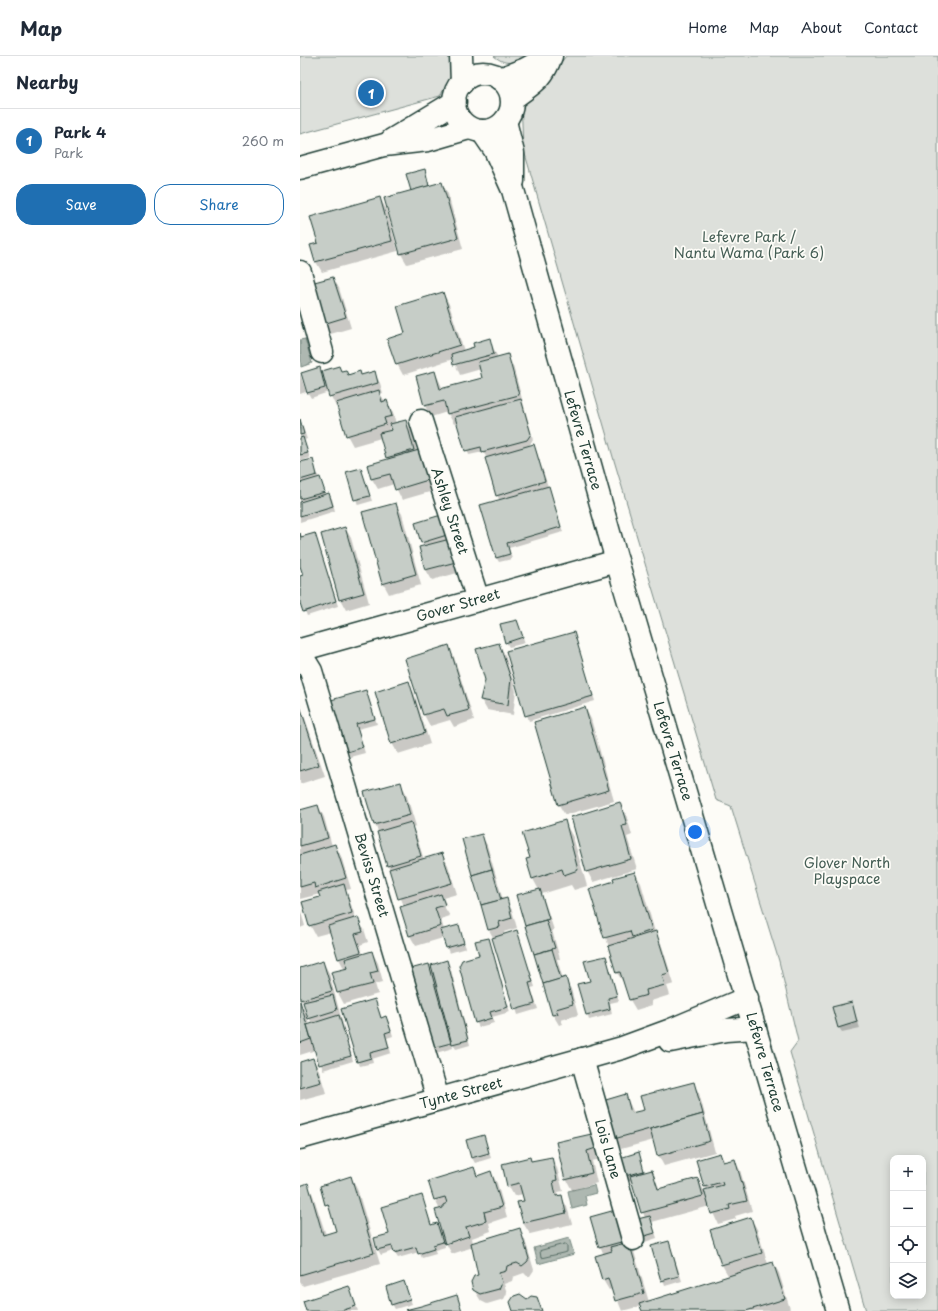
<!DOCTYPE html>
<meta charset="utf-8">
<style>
body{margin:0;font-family:"Playpen Sans",sans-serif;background:#f6f6f7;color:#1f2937}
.controls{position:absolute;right:12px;bottom:12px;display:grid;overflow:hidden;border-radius:8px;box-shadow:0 2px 10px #0003}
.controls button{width:36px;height:36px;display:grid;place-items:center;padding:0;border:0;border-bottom:1px solid #e0e1e3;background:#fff;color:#1f2937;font:20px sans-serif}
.you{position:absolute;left:395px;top:776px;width:14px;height:14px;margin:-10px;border:3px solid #fff;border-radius:50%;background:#1a73e8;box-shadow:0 0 0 6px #1a73e833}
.badge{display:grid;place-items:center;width:26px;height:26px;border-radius:50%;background:#1f6fb2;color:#fff;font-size:13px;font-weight:700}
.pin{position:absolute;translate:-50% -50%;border:2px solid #fff;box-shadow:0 1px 4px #0006}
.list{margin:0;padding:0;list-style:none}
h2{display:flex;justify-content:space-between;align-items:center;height:52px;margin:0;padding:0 16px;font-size:17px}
h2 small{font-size:13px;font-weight:400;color:#747a83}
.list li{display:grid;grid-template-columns:26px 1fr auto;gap:12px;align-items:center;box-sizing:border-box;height:64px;padding:0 16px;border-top:1px solid #e0e1e3}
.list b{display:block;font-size:15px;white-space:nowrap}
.list p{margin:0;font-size:13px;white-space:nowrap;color:#747a83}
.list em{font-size:13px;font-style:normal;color:#747a83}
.actions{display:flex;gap:8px;padding:12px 16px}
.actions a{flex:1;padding:9px 0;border:1px solid #1f6fb2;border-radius:16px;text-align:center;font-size:14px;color:#1f6fb2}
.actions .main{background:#1f6fb2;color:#fff}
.icon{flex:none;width:22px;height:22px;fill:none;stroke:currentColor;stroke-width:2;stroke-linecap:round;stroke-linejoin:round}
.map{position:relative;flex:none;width:638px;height:1255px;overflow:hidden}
header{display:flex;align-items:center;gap:24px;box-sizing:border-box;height:56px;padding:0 20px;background:#fff;border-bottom:1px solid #e0e1e3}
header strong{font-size:19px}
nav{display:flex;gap:22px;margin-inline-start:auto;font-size:14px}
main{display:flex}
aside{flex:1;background:#fff}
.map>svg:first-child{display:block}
</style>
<header>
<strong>Map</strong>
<nav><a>Home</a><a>Map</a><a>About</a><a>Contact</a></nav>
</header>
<main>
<aside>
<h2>Nearby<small></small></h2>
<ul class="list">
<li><span class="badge">1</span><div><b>Park 4</b><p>Park</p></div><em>260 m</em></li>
</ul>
<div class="actions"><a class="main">Save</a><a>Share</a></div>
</aside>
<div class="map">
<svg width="638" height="1255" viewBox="0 0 638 1255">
<rect width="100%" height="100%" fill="#fdfcf7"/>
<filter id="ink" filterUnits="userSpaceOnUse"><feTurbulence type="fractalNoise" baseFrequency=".025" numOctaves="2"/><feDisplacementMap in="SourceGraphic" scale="8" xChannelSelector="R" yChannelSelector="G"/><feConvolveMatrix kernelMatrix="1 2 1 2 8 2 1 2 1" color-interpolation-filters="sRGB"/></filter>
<g filter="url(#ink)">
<g fill="#dde0db" stroke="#7e8e88" fill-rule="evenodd">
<polygon points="0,0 157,0 151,21 140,40 0,78"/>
<path d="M194,0h36c-13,6 -23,11 -36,0z"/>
<path d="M266,0h372v1255h-72l-76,-259 8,-11 -19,-80 -48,-155 -15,-6 -103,-343 -90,-310 -2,-47 30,-25zM593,1102h30v138h-30z"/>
</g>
<g fill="#aeb8b1" stroke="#75877f">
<polygon points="5,283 12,307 1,311 0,284"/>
<polygon points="294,1129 296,1137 285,1140 287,1149 272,1153 268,1135"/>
<polygon points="269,1182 274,1198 238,1208 234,1192"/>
</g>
<g fill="#0003" fill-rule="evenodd">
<polygon points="124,114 130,131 142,127 148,138 163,193 107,208 101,198 86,143 112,136"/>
<polygon points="80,142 86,153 98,195 22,216 16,206 11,190 19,188"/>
<polygon points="33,222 39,232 51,272 27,279 8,229"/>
<polygon points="143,237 149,248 164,295 175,292 189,283 198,302 207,299 213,310 233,383 229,390 234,389 236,394 263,476 209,492 212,503 199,506 196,501 200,445 197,439 187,402 183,396 169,399 158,367 154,368 147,356 131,361 125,350 117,321 135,316 143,333 184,323 181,313 160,319 153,303 103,319 97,308 107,278"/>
<path d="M39,311l3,5 4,-1 2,5 12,-4 2,4 12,-4 6,11 3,10 -3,1 13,18 3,12 10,-2 6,10 5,19h1l15,40 -31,9 -8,-16 -16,5 -6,-10 16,-19 -7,-22 -28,8 -6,-11 -9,-29 -2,1 -7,-15 -18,6 -3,-5 11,-25 2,4zM92,371l1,4h-3l-1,-3z"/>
<polygon points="0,318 6,336 0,338"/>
<polygon points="0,364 7,383 4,384 10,402 0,405"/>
<polygon points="12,404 26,439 29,438 32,443 35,455 0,466 0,407"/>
<polygon points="61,413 72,445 58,449 47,417"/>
<polygon points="96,448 102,458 121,529 89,538 83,527"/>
<polygon points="141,461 161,516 132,524 126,514 124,491 122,486"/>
<polygon points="45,472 51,482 69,547 46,554 40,543"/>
<polygon points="0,478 2,482 15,478 17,483 38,550 7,560 0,543 0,521 4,520 0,507"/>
<polygon points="217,565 225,587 209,591 206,586"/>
<polygon points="273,577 295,645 229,665 207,596"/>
<polygon points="199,588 205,599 216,635 213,659 187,654 181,644"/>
<polygon points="148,590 154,601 174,664 154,671 150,664 130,670 124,659 107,603"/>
<polygon points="108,627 114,637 130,688 98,698 92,687"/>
<polygon points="66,635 77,668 58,673 65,697 50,701 32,645"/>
<polygon points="0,648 25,720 0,728"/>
<polygon points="285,652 291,663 314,745 265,759 259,749"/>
<polygon points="100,727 106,737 116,770 112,771 116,778 124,804 142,798 148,809 157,838 143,842 148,852 146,849 143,849 150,860 141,863 144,874 158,870 166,892 149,897 143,882 116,890 110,880 104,850 88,810 79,777 75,769 66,736"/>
<polygon points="320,748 326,758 332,779 327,781 337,813 293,826 287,815"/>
<polygon points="18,750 24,761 32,790 35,789 41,800 51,833 46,834 56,863 64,873 68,886 60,889 63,899 72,896 78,907 83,926 75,928 78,938 44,948 38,937 32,917 45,914 39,903 31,876 16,880 10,869 21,842 20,838 0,843 0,755"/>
<polygon points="264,765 273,781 287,830 274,834 271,829 242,838 254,874 252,874 260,903 257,903 263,923 265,923 271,933 278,959 261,964 263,968 259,969 253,959 217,840 239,834 233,823 231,802"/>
<polygon points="181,779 187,789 203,844 206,844 212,854 217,872 204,876 205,879 217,876 235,931 231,932 238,953 218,959 194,883 189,874 163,784"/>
<polygon points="335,817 341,827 355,876 361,887 374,928 367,930 370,939 351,945 352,949 336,954 330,944 324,927 317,917 291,834 316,826"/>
<polygon points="0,853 5,870 0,872"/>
<polygon points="188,883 210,956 192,961 194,967 179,971 176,966 181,900"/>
<polygon points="306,901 319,945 310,947 312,958 289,964 278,929 291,926"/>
<polygon points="147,905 150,910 170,989 156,993 152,986 153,992 136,997 133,992 129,909 134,918"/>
<polygon points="23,906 29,917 53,1005 23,1014 16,994 0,999 0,947 7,959 9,969 12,968 0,940 0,913"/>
<polygon points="75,944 82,963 86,961 89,966 93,980 87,982 91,997 72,1003 73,1007 60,1010 58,1005"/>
<polygon points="552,948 560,972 542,976 539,972"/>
<polygon points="13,1003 19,1014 26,1037 0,1044 0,1007"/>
<polygon points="393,1027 399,1037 415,1096 364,1110 358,1099 354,1084 321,1093 315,1082 326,1040 334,1057 345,1054"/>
<polygon points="295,1078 305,1102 292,1105 297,1127 272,1134 266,1123"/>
<polygon points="184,1080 191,1102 175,1107 172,1102"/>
<polygon points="338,1097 345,1117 351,1115 360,1134 398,1123 404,1135 407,1134 405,1131 420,1098 425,1106 434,1104 440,1114 452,1155 435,1160 436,1163 418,1168 410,1150 352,1166 357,1182 342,1187 345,1162 332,1124 329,1125 326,1120"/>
<polygon points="230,1102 232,1106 251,1102 257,1112 263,1135 258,1136 259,1140 261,1140 267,1151 272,1168 230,1178 223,1167 219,1147 225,1145 223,1138 214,1140 208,1129"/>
<polygon points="173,1112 178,1120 191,1117 197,1127 207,1161 189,1167 191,1175 172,1182 173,1187 219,1173 225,1184 234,1214 230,1220 227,1220 224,1217 213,1221 212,1225 204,1228 207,1237 204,1243 187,1248 181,1245 174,1234 179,1219 173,1191 152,1198 144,1184 145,1191 135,1194 136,1198 122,1202 119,1196 98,1202 93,1195 81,1199 78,1194 121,1140 132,1170 137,1168 142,1177 140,1154 135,1144 129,1125"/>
<polygon points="51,1121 57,1132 80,1208 3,1230 0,1225 0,1131 7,1128 13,1139 26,1179 38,1176 21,1130"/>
<polygon points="292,1162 325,1165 349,1246 429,1221 422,1209 411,1175 451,1163 457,1173 468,1208 473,1207 479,1217 490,1253 485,1255 343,1255 341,1250 322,1255 313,1233 309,1234 303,1224 296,1201 304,1198 300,1192"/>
<polygon points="369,1186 382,1225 365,1230 352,1191"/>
<polygon points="104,1226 112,1248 95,1253 92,1248"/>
<polygon points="49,1231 58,1255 7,1255"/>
<polygon points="157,1241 162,1255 106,1255"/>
</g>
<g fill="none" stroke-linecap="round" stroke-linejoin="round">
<polygon stroke="#586e66" stroke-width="1" points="265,1188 267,1189 267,1196 241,1202 240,1195"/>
</g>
<g fill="#c6cdc7" stroke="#1f3d34">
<polygon points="125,113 129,130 111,135 106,118"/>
<polygon points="142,126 158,182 100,198 84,142"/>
<polygon points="80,141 92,185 15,206 10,189 18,187 10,161"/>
<polygon points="33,221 46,261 20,269 7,228"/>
<polygon points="143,236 160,289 96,309 87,283 105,277 97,250"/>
<polygon points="190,282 194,298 153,309 151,298 174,291 173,287"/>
<polygon points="208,298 219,339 147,358 144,345 124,350 116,320 135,315 140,333 182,322 178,306"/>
<polygon points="39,310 41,315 46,314 48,319 60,315 61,319 75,315 78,327 29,341 22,315"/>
<polygon points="20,311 25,332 7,337 1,317"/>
<polygon points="79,334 82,346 87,344 92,360 84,362 86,368 46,380 36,347"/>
<polygon points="221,343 231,378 227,384 182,396 181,391 165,395 155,361"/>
<polygon points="0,363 4,378 0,379"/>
<polygon points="106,364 114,394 86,402 79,377 92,374 90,368"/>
<polygon points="3,381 8,397 0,399 0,382"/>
<polygon points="234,388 245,425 196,440 185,402"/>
<polygon points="119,394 128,424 95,434 90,418 71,423 67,409"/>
<polygon points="13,403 17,419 0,424 0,406"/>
<polygon points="61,412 70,440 54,444 46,416"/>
<polygon points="20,421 25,436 0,443 0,427"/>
<polygon points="249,430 261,471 207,487 210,498 196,502 180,449"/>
<polygon points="29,437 33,450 0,460 0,446"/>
<polygon points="96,447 116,518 82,528 62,456"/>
<polygon points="141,459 147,479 121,487 115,467"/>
<polygon points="45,471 64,537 39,544 21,478"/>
<polygon points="0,477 1,481 15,477 36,545 3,556 0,547 0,520 3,519 0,510"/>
<polygon points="150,483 156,506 125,514 119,491"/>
<polygon points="217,564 223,581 205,587 200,568"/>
<polygon points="274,576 293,640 225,660 206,595"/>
<polygon points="199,587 211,623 208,649 180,644 185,624 176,593"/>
<polygon points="149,589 169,654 147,660 144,653 123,659 105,603"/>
<polygon points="109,625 125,677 91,688 75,636"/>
<polygon points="66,634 75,663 56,668 63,691 47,696 31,644"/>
<polygon points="0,650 19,709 0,715"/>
<polygon points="285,651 309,734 258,749 234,666"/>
<polygon points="101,726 110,759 74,769 64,736"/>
<polygon points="320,746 327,769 322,770 331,803 286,816 271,761"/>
<polygon points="18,749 28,782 0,790 0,754"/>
<polygon points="265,764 278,814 264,819 262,813 232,823 226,803 230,802 222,777"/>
<polygon points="111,766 121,800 87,810 77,776"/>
<polygon points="182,778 192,813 172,819 162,783"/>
<polygon points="35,788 46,822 15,832 14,827 0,831 0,799"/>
<polygon points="142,797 152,827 98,843 89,813"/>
<polygon points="192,813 201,844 181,849 172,819"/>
<polygon points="335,816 352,874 332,881 330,875 304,882 289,833 314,825 313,822"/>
<polygon points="44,828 52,857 9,870 2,846 20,841 18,836"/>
<polygon points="240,833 249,863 225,870 216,839"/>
<polygon points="141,838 145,849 135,852 141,870 109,880 100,851"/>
<polygon points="207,842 212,862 199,866 200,871 188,874 181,849"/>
<polygon points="58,861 63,876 55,878 61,896 38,903 28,870"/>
<polygon points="246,864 255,892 234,898 225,870"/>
<polygon points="159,869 164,887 146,892 140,874"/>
<polygon points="217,874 233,926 229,927 235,948 214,954 192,882"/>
<polygon points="356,875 369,917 362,919 365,929 346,934 347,939 329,944 320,916 316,917 308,890"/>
<polygon points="189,882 208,951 190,956 192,962 175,967 159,910 162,904 179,899 175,885"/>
<polygon points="252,893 261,923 243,928 234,898"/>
<polygon points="72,895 78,915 70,917 73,928 37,937 31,916 48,912 45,903"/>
<polygon points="306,900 317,940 308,942 310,953 286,959 277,928 290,925 284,905"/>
<polygon points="147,904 168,984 152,988 131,909"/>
<polygon points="23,905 32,935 0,944 0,912"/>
<polygon points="129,908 151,987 132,992 110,913"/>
<polygon points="266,921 273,948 256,953 258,958 252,959 243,928"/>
<polygon points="33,939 37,954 8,963 3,946"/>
<polygon points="75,943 81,962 86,960 91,975 85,977 89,992 70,997 71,1002 57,1006 41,953"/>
<polygon points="0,945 11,983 0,987"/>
<polygon points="552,946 557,966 538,972 532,951"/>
<polygon points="39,959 51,1000 19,1009 7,969"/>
<polygon points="13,1002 21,1026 0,1032 0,1006"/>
<polygon points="394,1026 403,1058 314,1083 299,1046 326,1038 331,1057 344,1054 340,1040"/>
<polygon points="403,1058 410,1085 357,1100 350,1073"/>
<polygon points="296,1077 299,1091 287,1095 292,1117 265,1124 256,1086"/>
<polygon points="184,1079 189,1097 171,1102 166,1084"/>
<polygon points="339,1096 344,1115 325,1120 320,1102"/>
<polygon points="420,1097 423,1106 435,1103 447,1145 429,1149 430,1153 411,1158 404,1134 423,1129 422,1126 404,1131 396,1104"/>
<polygon points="230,1101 231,1105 252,1101 257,1124 253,1125 256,1140 262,1139 266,1157 223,1167 217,1146 224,1145 219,1127 207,1130 202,1108"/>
<polygon points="174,1111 177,1120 191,1115 202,1151 184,1156 186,1165 166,1171 169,1180 145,1188 135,1154 143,1152 143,1149 147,1147 145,1141 134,1144 128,1125"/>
<polygon points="352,1114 358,1133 398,1122 403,1140 341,1157 330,1120"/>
<polygon points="51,1120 74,1197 0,1219 0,1130 8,1127 23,1179 36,1175 28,1148 25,1149 20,1130"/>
<polygon points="122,1139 131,1169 137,1167 143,1186 133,1189 134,1193 118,1198 116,1191 94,1197 92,1190 77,1194 74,1182 89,1178 81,1151"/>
<polygon points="319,1153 328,1184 299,1192 290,1161"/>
<polygon points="350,1160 355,1177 338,1182 333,1164"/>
<polygon points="451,1161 462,1197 421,1209 410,1174"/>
<polygon points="220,1172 229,1203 227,1206 222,1210 217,1207 207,1210 206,1215 199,1217 202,1226 199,1233 180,1238 173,1234 171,1226 174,1220 178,1219 171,1187"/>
<polygon points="369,1185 379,1220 361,1225 351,1190"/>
<polygon points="329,1186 344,1237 315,1245 308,1222 302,1224 295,1200 312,1195 310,1191"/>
<polygon points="473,1206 485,1243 446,1255 342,1255 339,1248"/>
<polygon points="104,1225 110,1243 91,1249 86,1231"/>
<polygon points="49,1230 56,1250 41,1255 6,1255 3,1245"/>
<polygon points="220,1238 227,1243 231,1240 237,1241 242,1255 213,1255 210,1246 214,1240"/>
<polygon points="157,1239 162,1255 105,1254 121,1250"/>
</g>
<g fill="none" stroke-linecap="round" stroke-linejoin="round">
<defs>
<g id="minor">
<polyline points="161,0 162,27"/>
<circle cx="183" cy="46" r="29"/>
<polyline points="200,23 226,13 250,0"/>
<path d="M212,43c20,-16 30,-18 39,-43"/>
<polyline points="205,65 213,97 213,125"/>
<polyline points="182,75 195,94 213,134 317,505 538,1255"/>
<polyline points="92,84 155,46"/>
<polyline points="0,112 84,89 128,84 169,72"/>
<polyline points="0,216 22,296"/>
<polyline points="121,365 178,544"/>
<polyline points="0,594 317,505"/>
<polyline points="0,597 11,615 138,1043"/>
<polyline points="370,985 426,974 455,972"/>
<polyline points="282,1003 333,1183"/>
<polyline points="0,1082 322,992 371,974 447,942"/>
</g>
</defs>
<use href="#minor" stroke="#1f3d34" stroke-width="25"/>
<use href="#minor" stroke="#fdfcf7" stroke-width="22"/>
</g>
</g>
<g text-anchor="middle" stroke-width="3.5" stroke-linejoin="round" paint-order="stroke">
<g font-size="14" fill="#455e55" stroke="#fdfcf7">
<text x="449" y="186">Lefevre Park /<tspan x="449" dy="16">Nantu Wama (Park 6)</tspan></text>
<text x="547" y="812">Glover North<tspan x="547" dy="16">Playspace</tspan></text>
</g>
<g font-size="14" fill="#1f3d34" stroke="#fdfcf7">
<text transform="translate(283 384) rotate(74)" y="5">Lefevre Terrace</text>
<text transform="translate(150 455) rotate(72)" y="5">Ashley Street</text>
<text transform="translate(158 549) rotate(-16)" y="5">Gover Street</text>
<text transform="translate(373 695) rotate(73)" y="5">Lefevre Terrace</text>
<text transform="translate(72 819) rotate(73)" y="5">Beviss Street</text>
<text transform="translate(465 1006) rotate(74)" y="5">Lefevre Terrace</text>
<text transform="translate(161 1037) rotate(-15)" y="5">Tynte Street</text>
<text transform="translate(308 1093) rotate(74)" y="5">Lois Lane</text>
</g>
</g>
</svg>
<div class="controls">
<button>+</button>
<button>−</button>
<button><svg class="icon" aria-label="locate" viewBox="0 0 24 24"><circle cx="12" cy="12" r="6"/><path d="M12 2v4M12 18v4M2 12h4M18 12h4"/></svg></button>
<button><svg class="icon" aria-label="layers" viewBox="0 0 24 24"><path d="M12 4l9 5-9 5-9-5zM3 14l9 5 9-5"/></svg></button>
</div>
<div class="you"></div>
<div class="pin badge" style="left:71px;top:37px">1</div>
</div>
</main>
